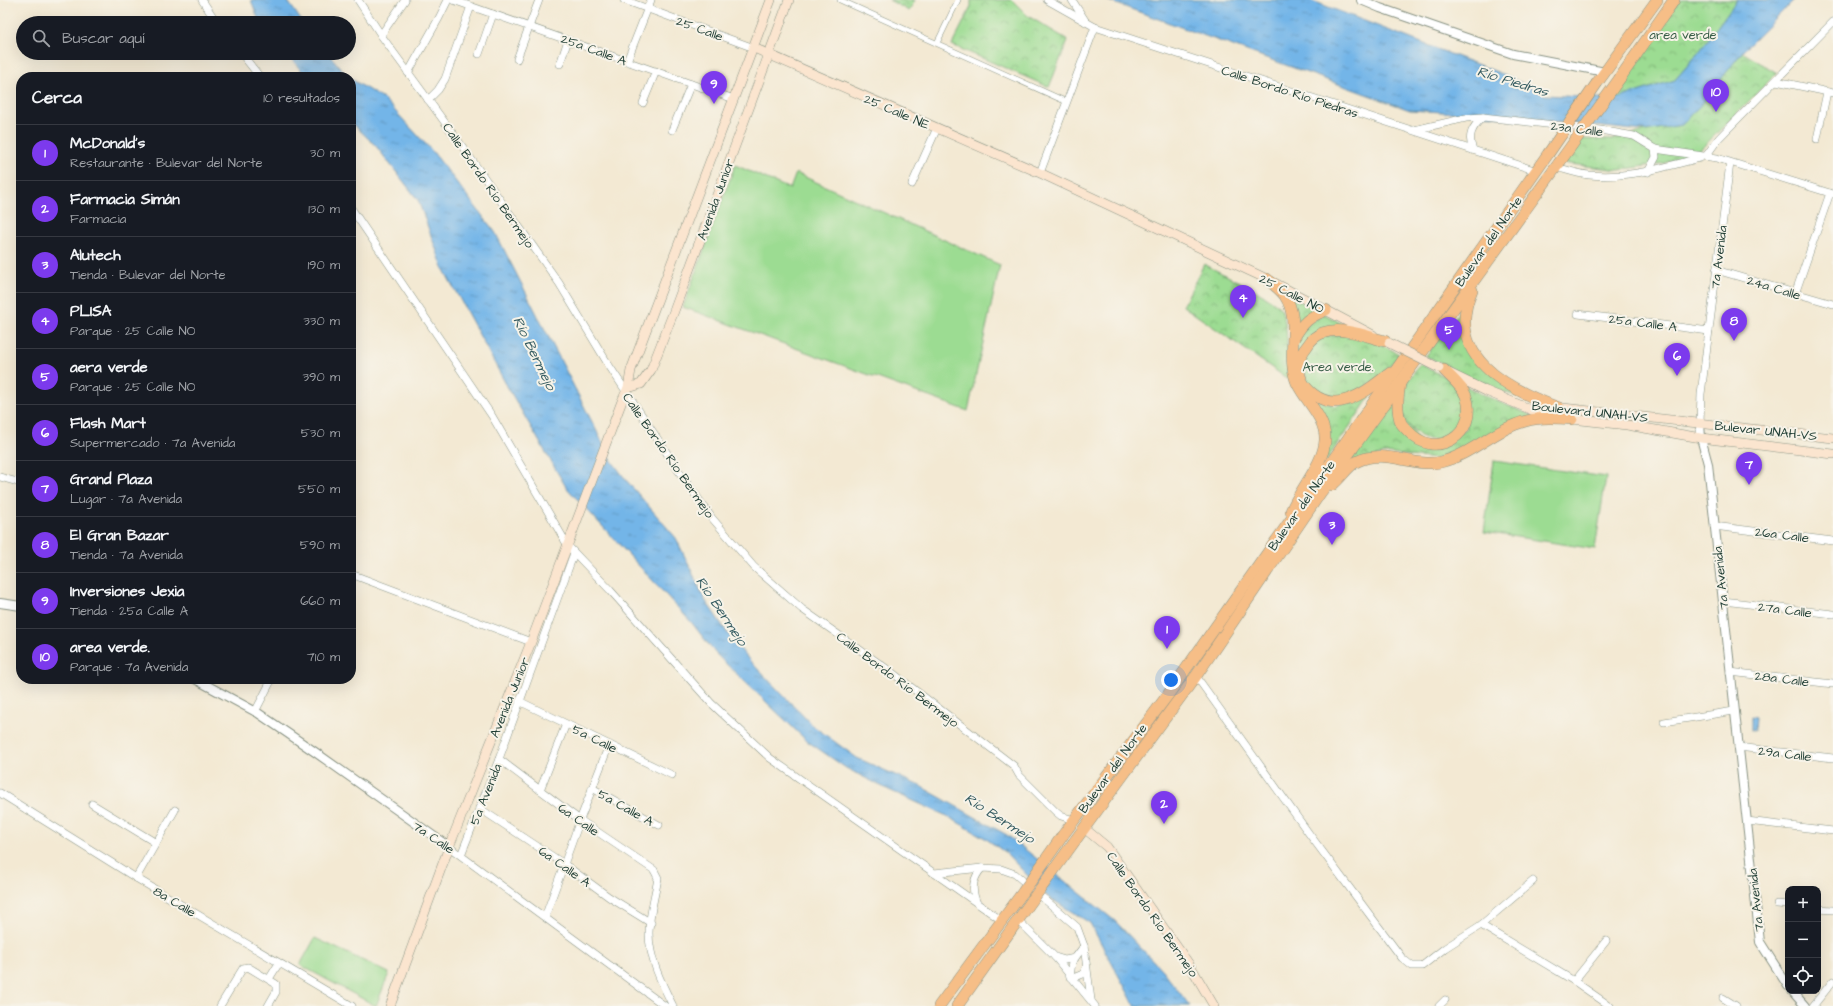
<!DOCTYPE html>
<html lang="es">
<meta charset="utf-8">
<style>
body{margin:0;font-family:"Architects Daughter",sans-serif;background:#242831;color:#f1f3f6}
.controls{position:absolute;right:12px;bottom:12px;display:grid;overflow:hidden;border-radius:8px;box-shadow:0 4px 16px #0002}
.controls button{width:36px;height:36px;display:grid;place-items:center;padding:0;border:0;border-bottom:1px solid #363941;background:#171b24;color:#f1f3f6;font:20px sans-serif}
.you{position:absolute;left:1171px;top:680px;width:14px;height:14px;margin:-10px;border:3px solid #fff;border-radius:50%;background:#1a73e8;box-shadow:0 0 0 6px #1a73e833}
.badge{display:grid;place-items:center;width:26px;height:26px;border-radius:50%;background:#7c3aed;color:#fff;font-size:13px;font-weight:700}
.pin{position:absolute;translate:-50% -33px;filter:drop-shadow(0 1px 2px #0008)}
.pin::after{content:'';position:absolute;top:21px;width:14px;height:12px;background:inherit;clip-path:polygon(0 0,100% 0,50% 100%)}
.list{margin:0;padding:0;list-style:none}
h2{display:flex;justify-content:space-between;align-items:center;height:52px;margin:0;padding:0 16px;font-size:17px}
h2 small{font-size:13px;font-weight:400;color:#9ea1a6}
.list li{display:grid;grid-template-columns:26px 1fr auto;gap:12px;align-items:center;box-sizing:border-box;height:56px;padding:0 16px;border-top:1px solid #363941}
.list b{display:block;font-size:15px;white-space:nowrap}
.list p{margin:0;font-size:13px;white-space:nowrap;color:#9ea1a6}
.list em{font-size:13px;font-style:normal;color:#9ea1a6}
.icon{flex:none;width:22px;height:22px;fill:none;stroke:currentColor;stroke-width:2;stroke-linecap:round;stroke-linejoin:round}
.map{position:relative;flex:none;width:1833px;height:1006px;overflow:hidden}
.search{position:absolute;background:#171b24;box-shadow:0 4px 16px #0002;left:16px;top:16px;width:340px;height:44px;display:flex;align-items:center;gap:10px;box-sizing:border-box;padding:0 14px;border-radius:22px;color:#9ea1a6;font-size:15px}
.panel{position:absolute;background:#171b24;box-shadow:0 4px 16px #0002;left:16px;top:72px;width:340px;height:612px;border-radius:16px}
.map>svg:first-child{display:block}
</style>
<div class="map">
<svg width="1833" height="1006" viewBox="0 0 1833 1006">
<defs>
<pattern id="park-crowns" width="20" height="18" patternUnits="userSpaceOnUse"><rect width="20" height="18" fill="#9cdc92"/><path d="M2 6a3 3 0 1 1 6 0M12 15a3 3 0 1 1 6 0" fill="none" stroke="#7fb478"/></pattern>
<pattern id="water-ripples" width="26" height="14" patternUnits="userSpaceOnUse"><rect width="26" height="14" fill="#73b5e8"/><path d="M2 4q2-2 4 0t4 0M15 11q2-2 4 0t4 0" fill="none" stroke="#5e94bd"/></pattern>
</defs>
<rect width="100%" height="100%" fill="#f7f3e8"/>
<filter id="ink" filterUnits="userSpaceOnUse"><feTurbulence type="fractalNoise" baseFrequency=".025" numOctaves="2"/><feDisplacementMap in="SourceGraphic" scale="8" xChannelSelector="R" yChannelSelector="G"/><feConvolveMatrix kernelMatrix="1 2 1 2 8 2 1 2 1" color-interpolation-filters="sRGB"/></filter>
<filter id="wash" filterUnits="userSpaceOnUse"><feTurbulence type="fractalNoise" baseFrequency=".012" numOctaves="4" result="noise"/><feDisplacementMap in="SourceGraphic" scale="16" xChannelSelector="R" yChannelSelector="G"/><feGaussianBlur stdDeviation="0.9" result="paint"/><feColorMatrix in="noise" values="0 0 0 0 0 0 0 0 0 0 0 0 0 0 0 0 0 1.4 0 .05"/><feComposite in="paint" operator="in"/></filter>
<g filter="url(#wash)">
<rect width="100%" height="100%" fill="#f3e9d3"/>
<g fill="url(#park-crowns)" stroke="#5e8c63">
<polygon points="889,0 915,0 909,11"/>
<polygon points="971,0 1012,0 1028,16 1068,40 1049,87 952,45 971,7"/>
<polygon points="1680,0 1737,0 1699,52 1675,80 1616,99 1608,98"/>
<polygon points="1742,52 1777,73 1699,151 1665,163 1619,170 1562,163 1580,139 1611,140 1645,131 1682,125 1706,99"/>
<path d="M1204,264c14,8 74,35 78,47 7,19 5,48 6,68l-105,-73z"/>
<polygon points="1289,296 1317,310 1296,329"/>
<polygon points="1463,307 1465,344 1526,399 1491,388 1426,356"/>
<path d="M1324,314l30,16 -18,-2 -40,31c2,-28 4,-31 28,-45z"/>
<path d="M1338,334l39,8 22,12c-10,15 -27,31 -44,39 -6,3 -14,4 -21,6l-25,-12 -6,-21 3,-14 16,-15z"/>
<polygon points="1420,364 1447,378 1457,387 1464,407 1461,427 1442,440 1424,439 1405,422 1401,407 1403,387"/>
<polygon points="1378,385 1302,496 1328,439 1308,396 1335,406"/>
<path d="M1463,385c23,12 47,22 71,31l-84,39 -14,4 -52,-6 -43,20 54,-74 -1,4 28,43 45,-17z"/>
</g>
<g fill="#9cdc92" stroke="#5e8c63">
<polygon points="735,165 790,189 796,173 1000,265 968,411 683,307"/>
<polygon points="1494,461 1606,477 1595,549 1484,532"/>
<polygon points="315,938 389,973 376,1006 300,965"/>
</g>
<g fill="url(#water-ripples)" stroke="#49798e">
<polygon points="251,0 287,0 303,23 260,23"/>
<polygon points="1106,0 1310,0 1510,77 1545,95 1616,99 1675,80 1699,52 1737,0 1794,0 1742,52 1706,99 1682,125 1645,131 1475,114 1410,110"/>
<polygon points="286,53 328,53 348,77 307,77"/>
<polygon points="351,79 385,100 433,152 495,232 612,461 626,480 676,538 705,600 728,634 750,661 812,725 857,758 920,786 1007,835 1115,921 1162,970 1190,1006 1135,1006 1090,923 1048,897 1006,853 985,838 947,816 889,790 846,768 807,741 716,654 692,623 566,487 507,386 443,268 418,200 376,146 351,122"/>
<polygon points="1751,716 1756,717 1755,731 1751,730"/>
</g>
</g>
<g filter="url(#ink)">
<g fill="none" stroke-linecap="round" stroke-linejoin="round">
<defs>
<g id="pedestrian">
<polyline points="840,0 1067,102"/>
<polyline points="937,43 958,0"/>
</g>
<g id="minor">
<polyline points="202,0 217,23"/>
<polyline points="358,0 383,38 457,139 559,283 608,364 682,476 712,518 754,567 802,609 890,671 1014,766 1019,775 1056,812 1061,816 1074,820"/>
<polyline points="453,0 734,99"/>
<polyline points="624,0 754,48"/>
<polyline points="1047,0 1095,27 1537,171"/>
<polyline points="1072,0 1086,22"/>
<polyline points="381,35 405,0"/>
<polyline points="241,53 260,77"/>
<polyline points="479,54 493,14"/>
<polyline points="517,59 539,0"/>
<polyline points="627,61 651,0"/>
<polyline points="560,64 568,40"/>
<polyline points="408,73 439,18 448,0"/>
<polyline points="1776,81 1833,93"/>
<polyline points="428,100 438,90 445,79 471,6"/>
<polyline points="643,103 656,71"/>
<polyline points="672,130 691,84"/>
<polyline points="1414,130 1466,118 1483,117"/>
<polyline points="1817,139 1827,92"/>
<path d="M1473,150c-6,-14 -1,-23 10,-33l117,13 34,6 21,13 62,9 116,36"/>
<polyline points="1706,156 1719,138 1833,22"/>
<path d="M1556,167c11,3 22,7 33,8 39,4 74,-8 111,-17"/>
<polyline points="1648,172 1656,157 1655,149"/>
<polyline points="1040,173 1095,27"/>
<polyline points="912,184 937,128"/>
<polyline points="351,208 492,416 568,546 610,590 711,703 770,758 1001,920"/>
<polyline points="1716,270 1833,304"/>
<polyline points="1795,294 1830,193"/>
<polyline points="1578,314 1709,331"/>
<polyline points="1700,423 1701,394 1730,163"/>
<polyline points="0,477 21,483"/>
<polyline points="1714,526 1833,541"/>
<polyline points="351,574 531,642"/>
<polyline points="1723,601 1833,614"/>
<polyline points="1730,672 1833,684"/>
<polyline points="1196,676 1310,835 1402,958 1412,966 1422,966 1445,948 1481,925 1533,881"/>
<polyline points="519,701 672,775"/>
<polyline points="255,712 272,679"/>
<polyline points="1664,722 1734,711"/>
<polyline points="1738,747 1833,758"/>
<path d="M499,759l81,61 74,50 4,8c-3,18 -9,37 -9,55 0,26 13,51 24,73"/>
<polyline points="592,788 659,825"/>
<polyline points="540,790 566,724"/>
<polyline points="0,793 136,878 352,1006"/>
<polyline points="92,804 156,843"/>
<polyline points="479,808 564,864 609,897 651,923"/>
<polyline points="1747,821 1833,831"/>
<polyline points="449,847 665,1006"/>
<polyline points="461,855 499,759 574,553"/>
<polyline points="934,873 982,868 1001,869 1015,874 1077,927 1084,946 1091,1000"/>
<polyline points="136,878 175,810"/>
<path d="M976,901c-5,-13 -3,-23 6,-33"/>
<polyline points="1777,904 1788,905"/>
<polyline points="1818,909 1833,910"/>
<polyline points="545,917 580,820 609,745"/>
<polyline points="1018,920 1055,957 1095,1006"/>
<polyline points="1481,925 1574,981 1610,1006"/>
<polyline points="1055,957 1065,960 1075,958"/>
<polyline points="1070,977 1072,962 1084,946"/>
<polyline points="1073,978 1083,974 1086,968"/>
<polyline points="269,979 279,963"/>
<polyline points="1574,981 1606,941"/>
<polyline points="1723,998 1736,1006"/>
<polyline points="220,1006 243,968 248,967 276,984 276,992 268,1006"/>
<polyline points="1439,1006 1445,1000"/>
<polyline points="1813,1006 1833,981"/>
</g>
<g id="tertiary">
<polyline points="1361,0 1380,8 1513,54 1605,72"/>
<polyline points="1700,423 1701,438 1708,464 1760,942 1788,986"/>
<polyline points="0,603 21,606"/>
<polyline points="195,679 258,713 315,752 449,847"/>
<polyline points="1792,991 1805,1006"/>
</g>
<g id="secondary">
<polyline points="754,48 1040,173 1267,279 1373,335"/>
<polyline points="1449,373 1486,391 1532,410 1572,419 1627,425 1701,438 1833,454"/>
<polyline points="628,388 641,384 651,370 674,311 789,0"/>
<polyline points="1554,407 1833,438"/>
<polyline points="1084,828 1107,847 1191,967 1214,1006"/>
<polyline points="390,1006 449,847 531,642 622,401 628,388 631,370 771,0"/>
</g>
<g id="trunk">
<polyline points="1620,78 1674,0"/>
<polyline points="1597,83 1657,0"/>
<path d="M1267,279c6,5 14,11 18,17 17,26 0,60 12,87 9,19 29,35 28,57 -1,23 -25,49 -34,71"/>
<path d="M1472,290c-29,66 35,99 87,118"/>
<path d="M1294,338c9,-16 15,-21 32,-28"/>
<path d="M1385,341c-19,-5 -43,-15 -63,-8 -5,2 -11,7 -14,12 -4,5 -9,11 -9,19 -2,24 24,44 47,36 17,-5 31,-17 44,-27"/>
<path d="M1400,383c-2,14 -4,27 1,40 2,3 5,6 8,9 27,29 70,2 57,-36 -4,-10 -15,-18 -22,-26"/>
<path d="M1332,485c9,-7 15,-18 24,-23 28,-15 57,6 85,0 30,-7 54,-33 85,-41 15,-4 31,-3 46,-2"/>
<polyline points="1063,835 1167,696 1548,154"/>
<polyline points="1074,842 1196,676 1321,492 1559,163"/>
<polyline points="939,1006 1023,892"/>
<polyline points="957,1006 1033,899"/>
</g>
</defs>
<use href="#pedestrian" stroke="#899384" stroke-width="6"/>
<use href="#minor" stroke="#899384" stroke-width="8"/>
<use href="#tertiary" stroke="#899384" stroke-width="10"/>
<use href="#secondary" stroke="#899384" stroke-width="10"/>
<use href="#trunk" stroke="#899384" stroke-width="12"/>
<use href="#pedestrian" stroke="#fff" stroke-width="5"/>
<use href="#minor" stroke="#fff" stroke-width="7"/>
<use href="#tertiary" stroke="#fff" stroke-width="8"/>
<use href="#secondary" stroke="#fbe5cf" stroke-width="9"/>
<use href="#trunk" stroke="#f6be87" stroke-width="11"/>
<defs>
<polyline id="secondary-bridge" points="1389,343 1439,368"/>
<g id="trunk-bridge">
<polyline points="1548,154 1597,83"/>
<polyline points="1559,163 1620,78"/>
<polyline points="1023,892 1063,835"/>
<polyline points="1033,899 1074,842"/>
</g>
</defs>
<use href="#secondary-bridge" stroke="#899384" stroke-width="10" stroke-linecap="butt"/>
<use href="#trunk-bridge" stroke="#899384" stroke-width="12" stroke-linecap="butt"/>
<use href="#secondary-bridge" stroke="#fbe5cf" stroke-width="9"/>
<use href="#trunk-bridge" stroke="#f6be87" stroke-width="11"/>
</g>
</g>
<g text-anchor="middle" stroke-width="4" stroke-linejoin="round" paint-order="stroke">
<g font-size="13" fill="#1f3d34" stroke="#f7f3e8">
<text transform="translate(700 28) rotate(20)" y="5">25 Calle</text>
<text transform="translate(594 49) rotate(20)" y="5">25a Calle A</text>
<text transform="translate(1290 91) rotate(18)" y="5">Calle Bordo Río Piedras</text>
<text transform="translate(897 111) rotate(23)" y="5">25 Calle NE</text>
<text transform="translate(1577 128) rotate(7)" y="5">23a Calle</text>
<text transform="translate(489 185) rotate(55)" y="5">Calle Bordo Río Bermejo</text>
<text transform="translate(715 199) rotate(-70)" y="5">Avenida Junior</text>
<text transform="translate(1488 241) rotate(-55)" y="5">Bulevar del Norte</text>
<text transform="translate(1718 257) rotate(-83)" y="5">7a Avenida</text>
<text transform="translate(1774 287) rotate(17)" y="5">24a Calle</text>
<text transform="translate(1292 293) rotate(27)" y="5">25 Calle NO</text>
<text transform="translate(1643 322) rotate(7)" y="5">25a Calle A</text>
<text transform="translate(1590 411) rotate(6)" y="5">Boulevard UNAH-VS</text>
<text transform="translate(1766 430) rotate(6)" y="5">Bulevar UNAH-VS</text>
<text transform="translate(669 455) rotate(55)" y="5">Calle Bordo Río Bermejo</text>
<text transform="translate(1301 505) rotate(-55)" y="5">Bulevar del Norte</text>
<text transform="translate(1782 534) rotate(7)" y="5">26a Calle</text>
<text transform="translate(1720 578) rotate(-96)" y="5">7a Avenida</text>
<text transform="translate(1785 609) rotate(7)" y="5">27a Calle</text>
<text transform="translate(1782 678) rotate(7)" y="5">28a Calle</text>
<text transform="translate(898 679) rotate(37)" y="5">Calle Bordo Río Bermejo</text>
<text transform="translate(509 697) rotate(-68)" y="5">Avenida Junior</text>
<text transform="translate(595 738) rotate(26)" y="5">5a Calle</text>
<text transform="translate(1785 753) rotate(7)" y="5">29a Calle</text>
<text transform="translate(1112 768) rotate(-54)" y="5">Bulevar del Norte</text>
<text transform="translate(485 794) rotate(-68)" y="5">5a Avenida</text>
<text transform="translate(626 807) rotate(29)" y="5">5a Calle A</text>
<text transform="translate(579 819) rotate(35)" y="5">6a Calle</text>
<text transform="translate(434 837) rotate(34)" y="5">7a Calle</text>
<text transform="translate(565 866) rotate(35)" y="5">6a Calle A</text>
<text transform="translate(1755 900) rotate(-96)" y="5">7a Avenida</text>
<text transform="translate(175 901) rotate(31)" y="5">8a Calle</text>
<text transform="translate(1153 914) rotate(55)" y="5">Calle Bordo Río Bermejo</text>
</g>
<g font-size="13" fill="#385d47" stroke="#f7f3e8">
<text x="1683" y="39">area verde</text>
<text x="1338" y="371">Area verde.</text>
</g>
<g font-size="14" font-style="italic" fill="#345b61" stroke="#f7f3e8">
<text transform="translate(1513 81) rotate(17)" y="5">Río Piedras</text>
<text transform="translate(535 353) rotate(64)" y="5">Río Bermejo</text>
<text transform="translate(722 611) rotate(56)" y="5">Río Bermejo</text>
<text transform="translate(1000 818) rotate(33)" y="5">Río Bermejo</text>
</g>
</g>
</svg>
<div class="controls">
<button>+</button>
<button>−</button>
<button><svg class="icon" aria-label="locate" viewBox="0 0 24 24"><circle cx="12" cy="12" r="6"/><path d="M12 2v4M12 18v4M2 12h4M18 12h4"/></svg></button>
</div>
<div class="you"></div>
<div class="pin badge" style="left:1167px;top:649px">1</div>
<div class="pin badge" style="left:1164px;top:824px">2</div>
<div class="pin badge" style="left:1332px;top:545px">3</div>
<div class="pin badge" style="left:1243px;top:318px">4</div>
<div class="pin badge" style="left:1449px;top:350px">5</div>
<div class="pin badge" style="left:1677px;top:376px">6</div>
<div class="pin badge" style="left:1749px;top:485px">7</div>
<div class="pin badge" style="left:1734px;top:341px">8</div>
<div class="pin badge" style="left:714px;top:104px">9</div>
<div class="pin badge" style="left:1716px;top:112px">10</div>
<div class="search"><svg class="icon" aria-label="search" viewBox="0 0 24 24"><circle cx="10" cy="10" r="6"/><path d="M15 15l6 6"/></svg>Buscar aquí</div>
<section class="panel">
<h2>Cerca<small>10 resultados</small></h2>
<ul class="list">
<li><span class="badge">1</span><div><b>McDonald's</b><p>Restaurante · Bulevar del Norte</p></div><em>30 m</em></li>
<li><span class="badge">2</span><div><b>Farmacia Simán</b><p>Farmacia</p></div><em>130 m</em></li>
<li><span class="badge">3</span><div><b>Alutech</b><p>Tienda · Bulevar del Norte</p></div><em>190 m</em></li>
<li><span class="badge">4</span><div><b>PLISA</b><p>Parque · 25 Calle NO</p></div><em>330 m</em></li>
<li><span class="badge">5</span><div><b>aera verde</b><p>Parque · 25 Calle NO</p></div><em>390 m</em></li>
<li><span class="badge">6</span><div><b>Flash Mart</b><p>Supermercado · 7a Avenida</p></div><em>530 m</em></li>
<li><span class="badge">7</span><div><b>Grand Plaza</b><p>Lugar · 7a Avenida</p></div><em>550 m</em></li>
<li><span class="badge">8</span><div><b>El Gran Bazar</b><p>Tienda · 7a Avenida</p></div><em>590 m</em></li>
<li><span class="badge">9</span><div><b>Inversiones Jexia</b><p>Tienda · 25a Calle A</p></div><em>660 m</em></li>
<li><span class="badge">10</span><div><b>area verde.</b><p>Parque · 7a Avenida</p></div><em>710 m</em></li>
</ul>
</section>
</div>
